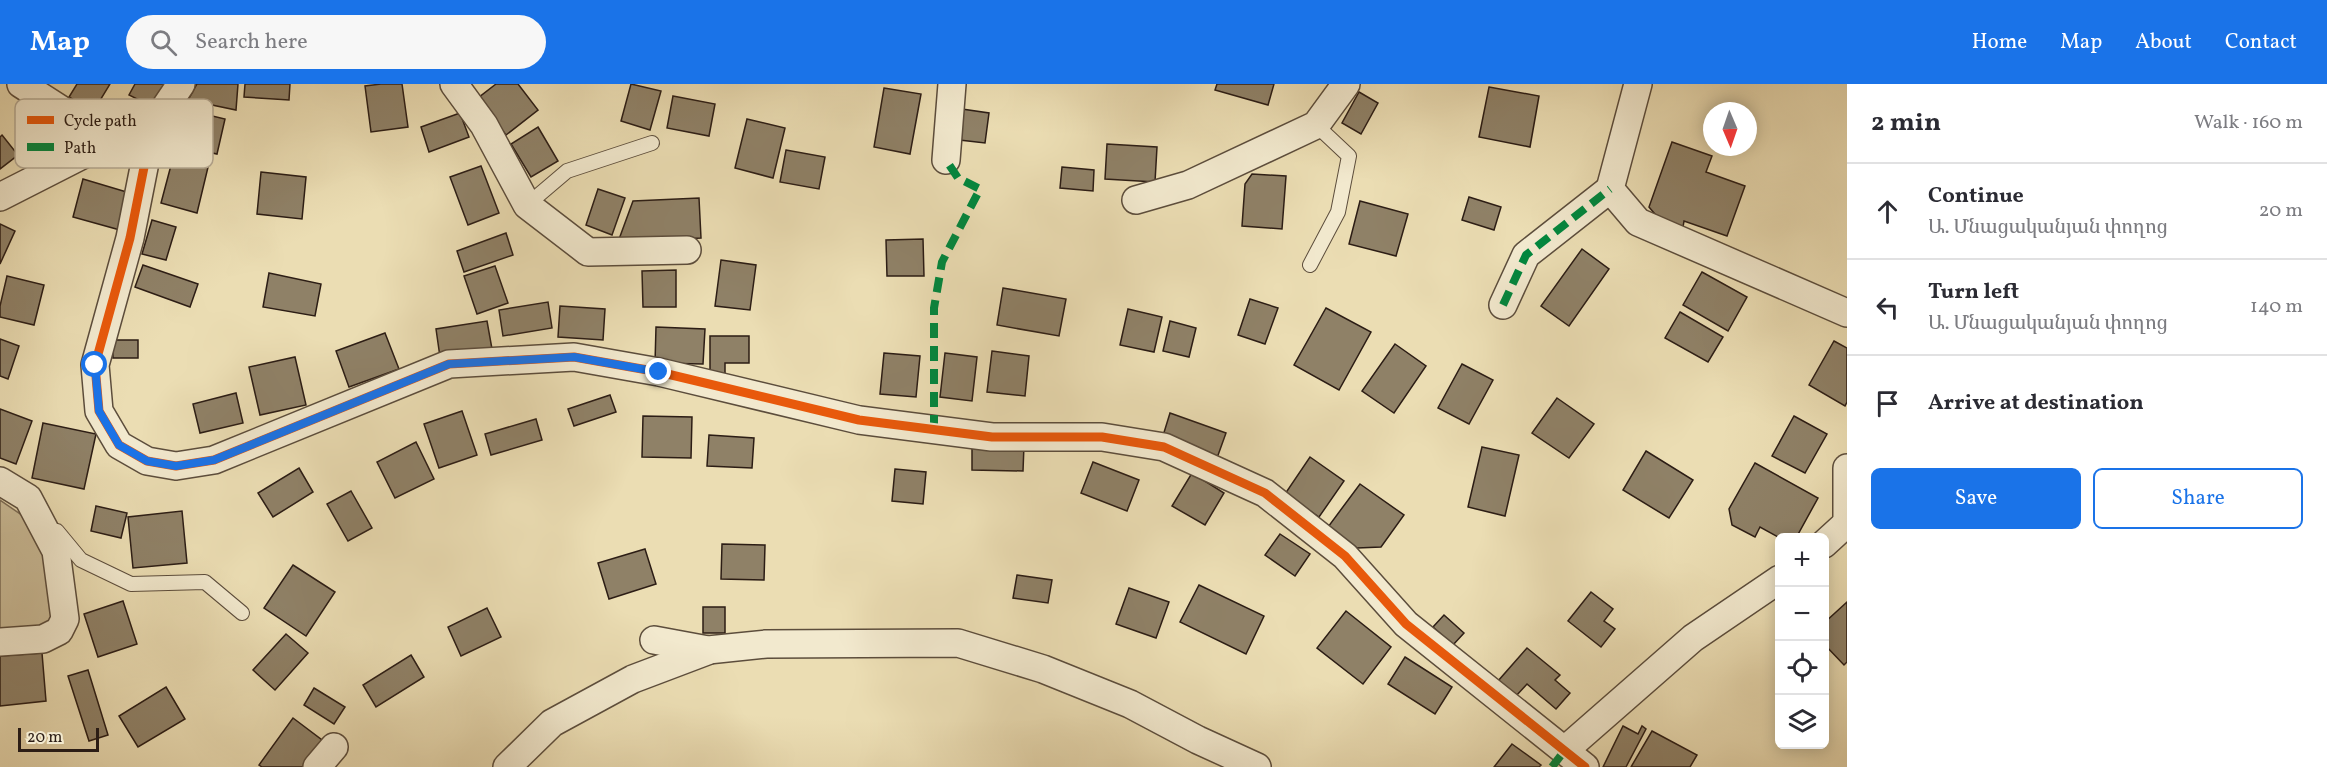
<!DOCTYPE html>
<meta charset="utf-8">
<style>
body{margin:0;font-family:Vollkorn,"Noto Serif Armenian",serif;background:#f7f7f7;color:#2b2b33}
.controls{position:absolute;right:18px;bottom:18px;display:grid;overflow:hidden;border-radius:9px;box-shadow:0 3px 15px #0003}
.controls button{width:54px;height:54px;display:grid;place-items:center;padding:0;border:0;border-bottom:2px solid #e1e1e2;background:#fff;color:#2b2b33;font:30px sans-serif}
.compass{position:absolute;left:1703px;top:18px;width:54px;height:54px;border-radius:50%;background:#fff;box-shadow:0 3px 15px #0003;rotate:178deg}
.scale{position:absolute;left:18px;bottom:15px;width:81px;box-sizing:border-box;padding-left:6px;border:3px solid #2c1d15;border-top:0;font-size:16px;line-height:21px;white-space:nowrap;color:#2c1d15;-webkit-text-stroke:4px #f2e9ce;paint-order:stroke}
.stop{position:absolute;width:18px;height:18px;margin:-14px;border:4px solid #1a73e8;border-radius:50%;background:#fff}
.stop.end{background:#1a73e8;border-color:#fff;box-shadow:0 2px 6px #0008}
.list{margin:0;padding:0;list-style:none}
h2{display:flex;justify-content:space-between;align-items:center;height:78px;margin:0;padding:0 24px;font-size:26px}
h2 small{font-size:20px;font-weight:400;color:#7c7c81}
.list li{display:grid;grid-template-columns:39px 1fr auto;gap:18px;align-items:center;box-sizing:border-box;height:96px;padding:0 24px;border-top:2px solid #e1e1e2}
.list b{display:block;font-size:22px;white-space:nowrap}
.list p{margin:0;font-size:20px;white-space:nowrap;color:#7c7c81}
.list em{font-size:20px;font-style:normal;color:#7c7c81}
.actions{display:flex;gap:12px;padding:18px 24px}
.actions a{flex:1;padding:14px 0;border:2px solid #1a73e8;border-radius:9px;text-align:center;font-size:21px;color:#1a73e8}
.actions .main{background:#1a73e8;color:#fff}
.icon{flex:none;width:33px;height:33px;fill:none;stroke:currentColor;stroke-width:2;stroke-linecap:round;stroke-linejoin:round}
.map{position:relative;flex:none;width:1847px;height:683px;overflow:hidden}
header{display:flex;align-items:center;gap:36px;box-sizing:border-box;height:84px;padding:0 30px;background:#1a73e8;color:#fff}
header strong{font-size:28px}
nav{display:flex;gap:33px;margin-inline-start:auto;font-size:21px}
.search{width:420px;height:54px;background:#f7f7f7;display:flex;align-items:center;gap:15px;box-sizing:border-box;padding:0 21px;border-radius:33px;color:#7c7c81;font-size:22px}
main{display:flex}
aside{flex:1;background:#fff}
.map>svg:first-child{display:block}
</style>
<header>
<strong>Map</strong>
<div class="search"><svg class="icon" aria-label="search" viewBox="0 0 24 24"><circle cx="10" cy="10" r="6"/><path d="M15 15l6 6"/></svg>Search here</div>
<nav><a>Home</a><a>Map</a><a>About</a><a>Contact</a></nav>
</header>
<main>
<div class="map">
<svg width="1847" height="683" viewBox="0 0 1847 683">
<rect width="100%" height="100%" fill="#ebddb3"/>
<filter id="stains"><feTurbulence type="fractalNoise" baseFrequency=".00333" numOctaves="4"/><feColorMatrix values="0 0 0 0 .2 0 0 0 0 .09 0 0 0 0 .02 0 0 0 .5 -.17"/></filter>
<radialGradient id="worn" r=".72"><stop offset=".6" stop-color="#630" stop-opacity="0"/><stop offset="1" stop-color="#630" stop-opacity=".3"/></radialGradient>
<polygon fill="#cbbc98" stroke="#7c6c56" stroke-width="1.5" points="0,416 36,441 47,466 56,543 0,549"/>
<g fill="#8f8167" stroke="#2c1d15" stroke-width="1.5">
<polygon points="77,0 110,0 93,28 69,13"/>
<polygon points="135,0 166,0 155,24 129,11"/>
<polygon points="197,0 238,0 236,26 188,16"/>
<polygon points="245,0 290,0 289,16 244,13"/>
<polygon points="381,0 402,0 408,43 371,48 365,2"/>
<polygon points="496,0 518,0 538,26 506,51 478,14"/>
<polygon points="631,0 661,7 650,46 621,37"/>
<polygon points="1217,0 1274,0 1268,21 1215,6"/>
<polygon points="1489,3 1539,12 1530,63 1479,53"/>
<polygon points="884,4 921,10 910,70 874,63"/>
<polygon points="1359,8 1378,19 1361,50 1342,39"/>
<polygon points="673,12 715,20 709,52 667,44"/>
<polygon points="175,23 225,35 217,70 167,59"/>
<polygon points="955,24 989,29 985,59 951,55"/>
<polygon points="460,29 469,53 429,68 421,43"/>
<polygon points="747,35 785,44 773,94 735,84"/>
<polygon points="538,43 558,77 531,93 511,60"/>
<polygon points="2,51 18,71 0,85 0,53"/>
<polygon points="1672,58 1712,72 1706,88 1745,102 1727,152 1684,137 1683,143 1660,136 1649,123"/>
<polygon points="1107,60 1157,63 1155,98 1105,95"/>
<polygon points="786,66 825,73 819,105 780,98"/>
<polygon points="174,70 209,79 197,129 161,119"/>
<polygon points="481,82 499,129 468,141 450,93"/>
<polygon points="1062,83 1094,86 1093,107 1060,104"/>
<polygon points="261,88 306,93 302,135 257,130"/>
<polygon points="1252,90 1286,92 1282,145 1242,142 1245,100"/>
<polygon points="83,95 130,109 120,146 73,133"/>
<polygon points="598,105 625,114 612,151 586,141"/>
<polygon points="1469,113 1501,123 1494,146 1462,136"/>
<polygon points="699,114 701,154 618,158 633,117"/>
<polygon points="1360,117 1408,130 1396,172 1349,160"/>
<polygon points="152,136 176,143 166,176 142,170"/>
<polygon points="0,140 15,147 0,180"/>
<polygon points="506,149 513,171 464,188 457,167"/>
<polygon points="923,155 924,192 887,192 886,156"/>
<polygon points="1582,165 1609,185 1569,242 1541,222"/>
<polygon points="721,176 756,181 750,226 715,222"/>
<polygon points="143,181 198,200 190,223 135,203"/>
<polygon points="495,182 508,219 477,230 464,192"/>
<polygon points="676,186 676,223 643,223 642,187"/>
<polygon points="1702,188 1747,213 1728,247 1683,221"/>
<polygon points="269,189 321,200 315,232 263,223"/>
<polygon points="7,192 44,201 34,241 0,233 0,222"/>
<polygon points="1003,204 1066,215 1059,252 997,241"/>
<polygon points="1250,215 1278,224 1265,260 1238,251"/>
<polygon points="548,218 552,244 503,252 499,226"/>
<polygon points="560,222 605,225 603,256 558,253"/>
<polygon points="1326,224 1371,248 1339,306 1294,281"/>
<polygon points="1128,225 1162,233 1154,268 1120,261"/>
<polygon points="1680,228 1723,253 1708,278 1665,254"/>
<polygon points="487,237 492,265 440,273 436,245"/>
<polygon points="1170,237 1196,244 1189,273 1163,267"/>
<polygon points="656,243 705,245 703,280 655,279"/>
<polygon points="385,249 399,285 349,303 336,267"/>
<polygon points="710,252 749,252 749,279 725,279 725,297 710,297"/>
<polygon points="0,255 19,262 8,295 0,292"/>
<polygon points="112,256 138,256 138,274 113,274"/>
<polygon points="1834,257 1847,264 1847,318 1845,322 1809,301"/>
<polygon points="1395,260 1426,282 1394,329 1362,307"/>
<polygon points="992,267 1029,272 1025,312 987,308"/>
<polygon points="884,269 920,272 916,313 880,310"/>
<polygon points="945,269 977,273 972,317 940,313"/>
<polygon points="295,273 306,321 260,331 249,283"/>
<polygon points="1462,280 1493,296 1469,340 1438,324"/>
<polygon points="236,309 243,339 200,349 193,320"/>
<polygon points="610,311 616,328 574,342 568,325"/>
<polygon points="1557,314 1594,340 1569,374 1532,349"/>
<polygon points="0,325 32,337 16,380 0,374"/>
<polygon points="462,327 477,371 439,384 424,340"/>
<polygon points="1170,329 1226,349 1217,374 1162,355"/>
<polygon points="643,332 692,333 691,374 642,373"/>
<polygon points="1794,332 1827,350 1805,389 1772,372"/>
<polygon points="536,335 542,356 491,371 485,350"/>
<polygon points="43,339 96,350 84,405 32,394"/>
<polygon points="709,351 754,354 752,384 707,382"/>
<polygon points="416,358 434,395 395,414 377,378"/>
<polygon points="972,359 1024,361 1023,387 972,386"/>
<polygon points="1482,363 1519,371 1505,432 1468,423"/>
<polygon points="1646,367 1693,396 1669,434 1623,406"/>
<polygon points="1310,373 1344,397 1319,433 1285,410"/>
<polygon points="1093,378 1139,396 1127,427 1081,409"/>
<polygon points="1755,379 1818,414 1796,454 1780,454 1760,443 1755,453 1732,441 1729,425"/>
<polygon points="299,384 313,408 273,433 258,409"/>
<polygon points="895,385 926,388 923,420 892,417"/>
<polygon points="1192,389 1224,409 1205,441 1172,422"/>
<polygon points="1360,400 1404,431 1381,463 1357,464 1328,443"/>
<polygon points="351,407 372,444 348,457 327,420"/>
<polygon points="96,422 127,429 121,454 91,447"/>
<polygon points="182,427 187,479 133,484 128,433"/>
<polygon points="1280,450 1310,470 1295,492 1265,471"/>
<polygon points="722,460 765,461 764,496 721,495"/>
<polygon points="645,465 656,500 609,515 598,479"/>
<polygon points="293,481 335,508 306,552 264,524"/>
<polygon points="1017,491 1052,496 1048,519 1013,514"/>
<polygon points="1199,501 1264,532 1246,570 1180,538"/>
<polygon points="1129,504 1169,518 1156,554 1116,540"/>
<polygon points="1591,508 1613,525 1604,537 1615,545 1601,563 1568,537"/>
<polygon points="123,517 137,560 98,573 84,530"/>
<polygon points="1847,518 1847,578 1844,581 1824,560 1824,539"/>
<rect x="703" y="523" width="22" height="26"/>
<polygon points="487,524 501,553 461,572 448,543"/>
<polygon points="1346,527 1391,563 1363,600 1317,564"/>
<polygon points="1444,531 1464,549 1453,561 1433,543"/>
<polygon points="286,550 308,569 275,606 253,586"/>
<polygon points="1527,564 1560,591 1555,596 1570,609 1556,625 1527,600 1516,612 1498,597"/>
<polygon points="42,569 46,617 0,622 0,572"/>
<polygon points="411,571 424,593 376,623 363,601"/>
<polygon points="1405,573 1452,603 1435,630 1388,600"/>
<polygon points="88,586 108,651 89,657 68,592"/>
<polygon points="166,603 185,635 138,663 119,632"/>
<polygon points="314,604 345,623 334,640 304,621"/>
<polygon points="293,634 326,659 308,683 262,683 259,681"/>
<polygon points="1623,642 1638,650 1642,642 1646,645 1626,683 1603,683"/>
<polygon points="1652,647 1697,671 1690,683 1631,683"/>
<polygon points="1512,660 1541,681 1539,683 1494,683"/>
</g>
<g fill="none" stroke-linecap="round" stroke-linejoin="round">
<defs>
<g id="service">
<polyline points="527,121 567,87 652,59"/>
<polyline points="1310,181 1338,128 1349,72 1316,41"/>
<polyline points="57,447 81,476 131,500 205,498 242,529"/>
</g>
<g id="minor">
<polyline points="21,0 110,57"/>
<polyline points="454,0 484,41 527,121 588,168 687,166"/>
<polyline points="1638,0 1610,105 1638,138 1847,229"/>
<polyline points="152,43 130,154 95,281 99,327 119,361 147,377 176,382 214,376 449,280 574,273 659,288 859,336 992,353 1102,353 1164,363 1265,409 1345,472 1406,540 1585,683"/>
<polyline points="946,76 952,0"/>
<polyline points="0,113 110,57 152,43 181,0"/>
<polyline points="1136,116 1188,101 1316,41 1346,0"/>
<polyline points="1503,221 1526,171 1610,105"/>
<polyline points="1847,384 1847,432"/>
<polyline points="0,397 28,414 56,467 65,535 59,547 43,555 0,558"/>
<polyline points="1824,460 1847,439"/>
<polyline points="654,556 708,566 766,560 958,559 1043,585 1130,620 1198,656 1257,683"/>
<polyline points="1565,666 1693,554 1780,495"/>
<polyline points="317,683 334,663"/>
<polyline points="507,683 552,639 633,595 707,567"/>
</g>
</defs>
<use href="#service" stroke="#5c4d3c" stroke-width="16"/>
<use href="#minor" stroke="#5c4d3c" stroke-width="30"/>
<use href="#service" stroke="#f2e9ce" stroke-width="14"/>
<use href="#minor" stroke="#f2e9ce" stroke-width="27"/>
<g stroke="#00873e" stroke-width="8" stroke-dasharray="15 8" stroke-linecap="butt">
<polyline points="1503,221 1526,171 1610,105"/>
<polyline points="934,346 934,224 942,178 980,105 958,94 946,76"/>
<polyline points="1552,683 1565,666"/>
</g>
<defs>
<polyline id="cycleway" points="152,43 130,154 95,281 99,327 119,361 147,377 176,382 214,376 449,280 574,273 659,288 859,336 992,353 1102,353 1164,363 1265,409 1345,472 1406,540 1585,683"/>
</defs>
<use href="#cycleway" stroke="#f2e9ce" stroke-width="13"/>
<use href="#cycleway" stroke="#e8590c" stroke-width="9"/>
</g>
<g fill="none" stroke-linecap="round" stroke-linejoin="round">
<polyline stroke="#1a73e8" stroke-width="8" points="95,281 99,327 119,361 147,377 176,382 214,376 449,280 574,273 659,288"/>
</g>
<rect x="15" y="15" width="198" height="69" rx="9" fill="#f2e9ce" stroke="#b7ac96" stroke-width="1.5"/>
<rect x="27" y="32" width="27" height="8" fill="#e8590c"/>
<rect x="27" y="59" width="27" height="8" fill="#00873e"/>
<g font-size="16" fill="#2c1d15">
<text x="64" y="42">Cycle path</text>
<text x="64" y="69">Path</text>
</g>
<rect width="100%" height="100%" filter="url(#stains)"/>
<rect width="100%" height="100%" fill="url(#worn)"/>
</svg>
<div class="controls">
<button>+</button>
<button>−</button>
<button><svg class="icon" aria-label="locate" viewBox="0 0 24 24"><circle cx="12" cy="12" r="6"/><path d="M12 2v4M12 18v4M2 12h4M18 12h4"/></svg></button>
<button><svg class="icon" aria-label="layers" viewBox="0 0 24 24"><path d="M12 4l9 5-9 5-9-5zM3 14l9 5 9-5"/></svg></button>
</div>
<svg class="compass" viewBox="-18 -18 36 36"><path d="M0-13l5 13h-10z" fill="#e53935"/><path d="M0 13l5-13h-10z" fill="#7c7c81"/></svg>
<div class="scale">20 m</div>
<div class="stop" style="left:95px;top:281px"></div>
<div class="stop end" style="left:659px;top:288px"></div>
</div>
<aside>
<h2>2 min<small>Walk · 160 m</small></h2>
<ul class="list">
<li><svg class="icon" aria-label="ahead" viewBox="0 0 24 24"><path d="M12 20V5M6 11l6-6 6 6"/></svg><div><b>Continue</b><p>Ա. Մնացականյան փողոց</p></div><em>20 m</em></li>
<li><svg class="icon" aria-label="left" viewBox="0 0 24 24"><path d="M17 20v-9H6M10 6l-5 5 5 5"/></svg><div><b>Turn left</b><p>Ա. Մնացականյան փողոց</p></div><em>140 m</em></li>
<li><svg class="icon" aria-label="arrive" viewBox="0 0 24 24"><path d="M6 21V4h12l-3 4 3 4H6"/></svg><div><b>Arrive at destination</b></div></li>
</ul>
<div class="actions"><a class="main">Save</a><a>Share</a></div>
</aside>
</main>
